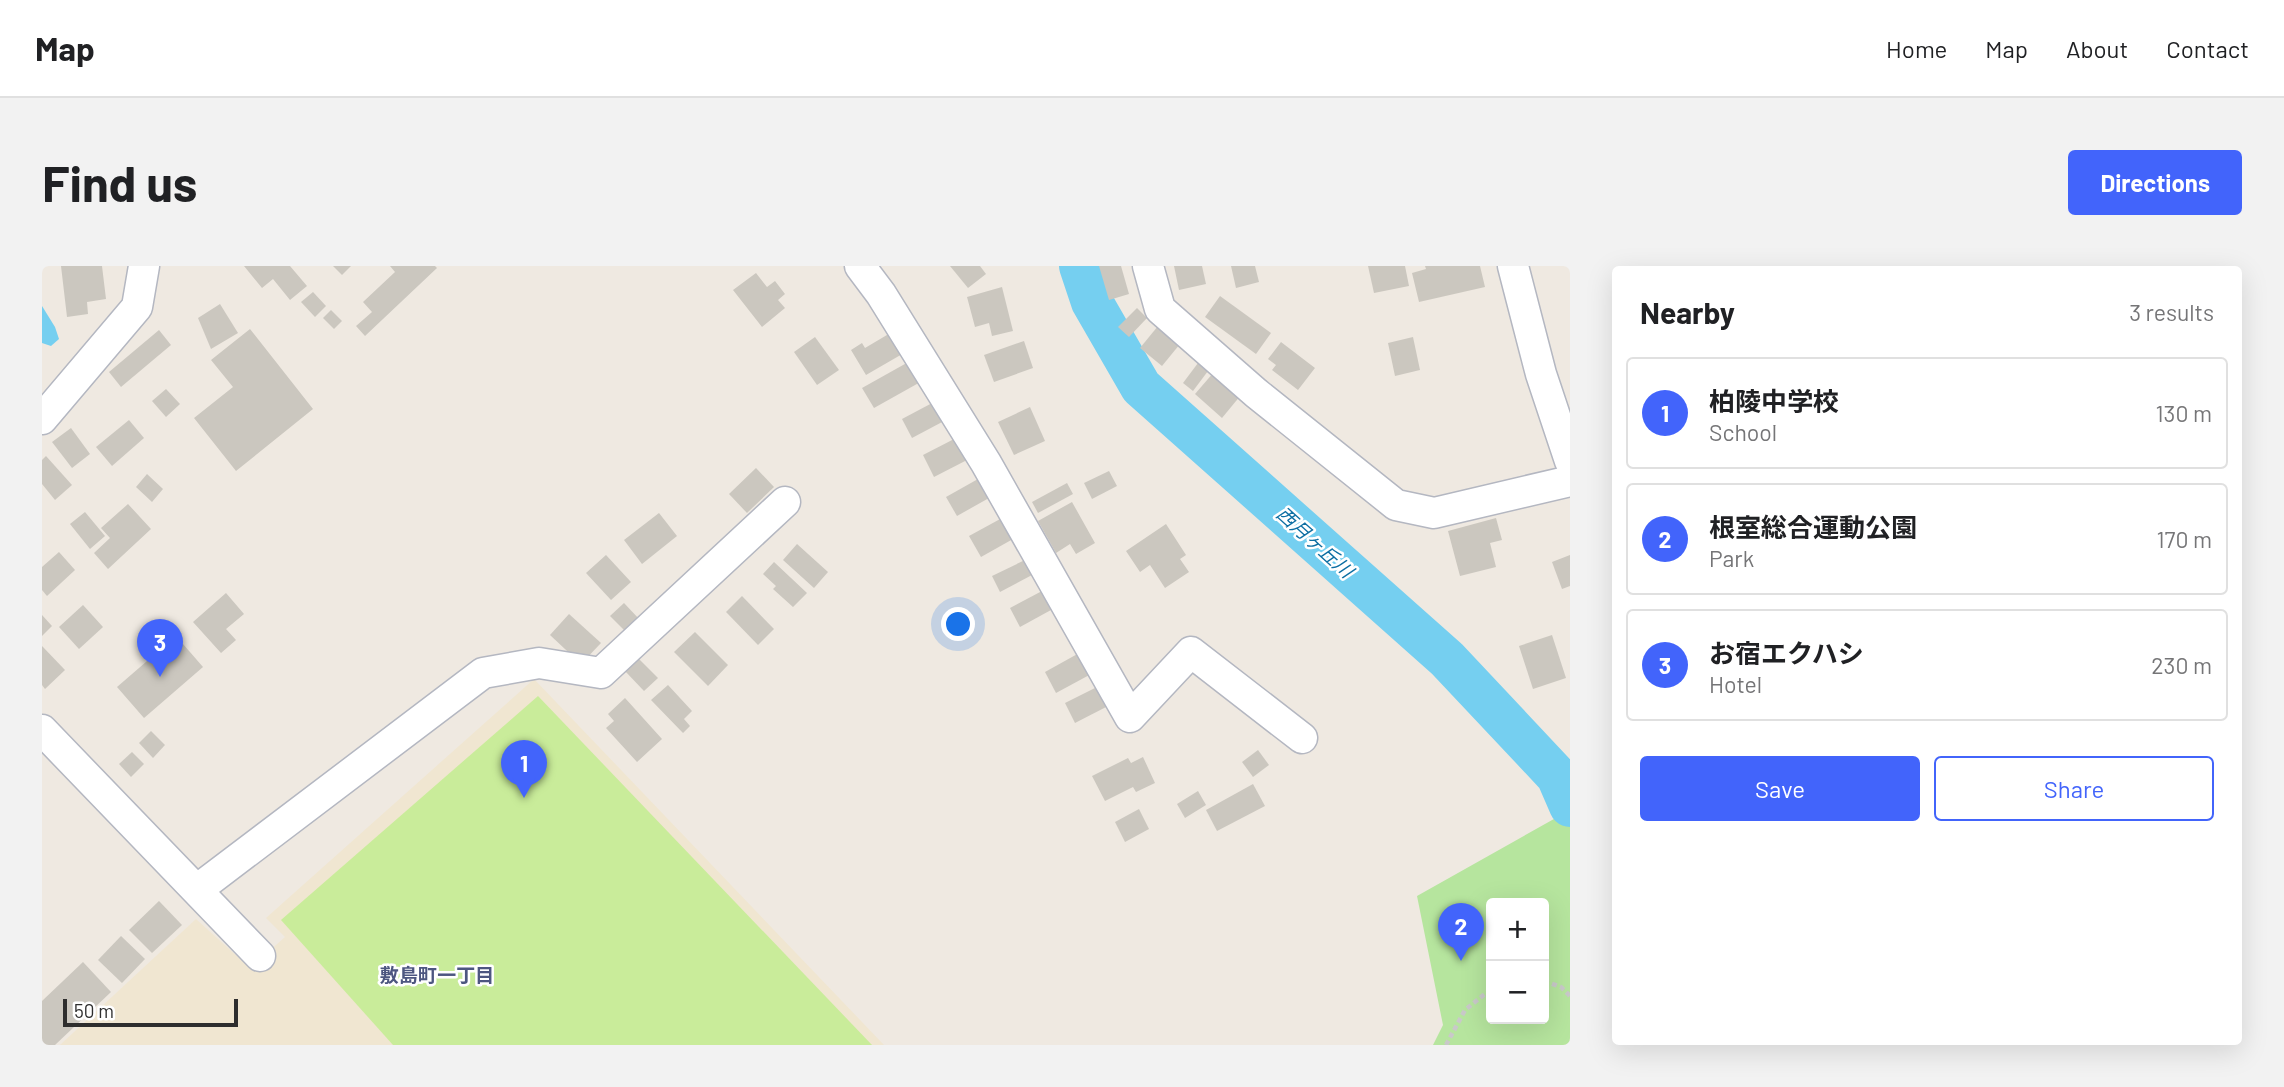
<!DOCTYPE html>
<meta charset="utf-8">
<style>
body{margin:0;font-family:Barlow,"Noto Sans JP",sans-serif;background:#f2f2f2;color:#202124}
.controls{position:absolute;right:21px;bottom:21px;display:grid;overflow:hidden;border-radius:7px;box-shadow:0 7px 28px #0002}
.controls button{width:63px;height:63px;display:grid;place-items:center;padding:0;border:0;border-bottom:2px solid #e0e0e0;background:#fff;color:#202124;font:35px sans-serif}
.scale{position:absolute;left:21px;bottom:18px;width:175px;box-sizing:border-box;padding-left:7px;border:4px solid #2e2e2e;border-top:0;font-size:19px;line-height:24px;white-space:nowrap;color:#2e2e2e;-webkit-text-stroke:5px #fff;paint-order:stroke}
.you{position:absolute;left:917px;top:359px;width:24px;height:24px;margin:-18px;border:5px solid #fff;border-radius:50%;background:#1a73e8;box-shadow:0 0 0 10px #1a73e833}
.badge{display:grid;place-items:center;width:46px;height:46px;border-radius:50%;background:#4264fb;color:#fff;font-size:23px;font-weight:700}
.pin{position:absolute;translate:-50% -58px;filter:drop-shadow(0 2px 4px #0008)}
.pin::after{content:'';position:absolute;top:37px;width:24px;height:21px;background:inherit;clip-path:polygon(0 0,100% 0,50% 100%)}
.list{margin:0;padding:0;list-style:none}
h2{display:flex;justify-content:space-between;align-items:center;height:91px;margin:0;padding:0 28px;font-size:30px}
h2 small{font-size:23px;font-weight:400;color:#757577}
.list li{display:grid;grid-template-columns:46px 1fr auto;gap:21px;align-items:center;box-sizing:border-box;height:112px;margin:0 14px 14px;padding:0 14px;border:2px solid #e0e0e0;border-radius:7px}
.list b{display:block;font-size:26px;white-space:nowrap}
.list p{margin:0;font-size:23px;white-space:nowrap;color:#757577}
.list em{font-size:23px;font-style:normal;color:#757577}
.actions{display:flex;gap:14px;padding:21px 28px}
.actions a{flex:1;padding:16px 0;border:2px solid #4264fb;border-radius:7px;text-align:center;font-size:24px;color:#4264fb}
.actions .main{background:#4264fb;color:#fff}
.map{position:relative;flex:none;width:1528px;height:779px;overflow:hidden;border-radius:7px}
header{display:flex;align-items:center;gap:42px;box-sizing:border-box;height:98px;padding:0 35px;background:#fff;border-bottom:2px solid #e0e0e0}
header strong{font-size:33px}
nav{display:flex;gap:38px;margin-inline-start:auto;font-size:24px}
.intro{display:flex;align-items:center;justify-content:space-between;box-sizing:border-box;height:168px;padding:0 42px}
h1{margin:0;font-size:49px}
.button{padding:18px 32px;border-radius:7px;background:#4264fb;color:#fff;font-size:24px;font-weight:700}
main{display:flex;gap:42px;padding:0 42px}
aside{flex:1;background:#fff;border-radius:7px;box-shadow:0 7px 28px #0002}
.map>svg:first-child{display:block}
</style>
<header>
<strong>Map</strong>
<nav><a>Home</a><a>Map</a><a>About</a><a>Contact</a></nav>
</header>
<div class="intro"><h1>Find us</h1><a class="button">Directions</a></div>
<main>
<div class="map">
<svg width="1528" height="779" viewBox="0 0 1528 779">
<rect width="100%" height="100%" fill="#efe9e1"/>
<polygon fill="#f0e6d1" points="492,413 842,779 18,779 154,653 208,702 243,671 224,652"/>
<path fill="#b6e59e" fill-rule="evenodd" d="M1528,544v235h-137l10,-20 -26,-129zM1449,637h53v116h-53z"/>
<polygon fill="#c9ec9a" points="496,430 830,779 351,779 239,654"/>
<polygon fill="#75cff0" points="0,40 13,61 17,73 9,80 0,77"/>
<g fill="none" stroke-linecap="round" stroke-linejoin="round">
<polyline stroke="#75cff0" stroke-width="42" points="1038,0 1050,36 1099,121 1405,393 1515,510 1528,540"/>
</g>
<g fill="#cbc7bf">
<polygon points="19,0 60,0 64,33 45,36 46,48 25,51"/>
<polygon points="202,0 248,0 265,20 248,34 231,13 220,22"/>
<polygon points="291,0 309,0 300,9"/>
<polygon points="348,0 393,0 395,2 323,70 314,60 330,46 321,36 353,6"/>
<polygon points="908,0 938,0 944,8 926,22"/>
<polygon points="1057,0 1079,0 1087,28 1067,34"/>
<polygon points="1132,0 1160,0 1164,18 1137,24"/>
<polygon points="1189,0 1213,0 1217,16 1194,22"/>
<polygon points="1326,0 1363,0 1367,20 1332,27"/>
<polygon points="1383,0 1438,0 1443,21 1377,36 1370,7 1384,3"/>
<polygon points="714,7 725,21 733,15 743,28 736,34 743,42 720,61 691,24"/>
<polygon points="960,21 971,65 950,70 947,57 933,61 925,31"/>
<polygon points="271,26 284,40 273,51 259,36"/>
<polygon points="1178,30 1229,67 1214,88 1163,51"/>
<polygon points="178,38 196,67 169,83 156,52"/>
<polygon points="1095,42 1105,52 1087,71 1076,61"/>
<polygon points="289,44 300,55 292,63 281,52"/>
<polygon points="1116,60 1138,78 1120,100 1098,82"/>
<polygon points="208,63 271,143 194,205 152,152 191,121 169,94"/>
<polygon points="117,64 129,79 79,121 67,106"/>
<polygon points="850,66 862,87 824,109 809,84 820,77 823,82"/>
<polygon points="773,71 797,104 775,119 752,86"/>
<polygon points="1371,71 1378,104 1353,110 1346,77"/>
<polygon points="982,75 991,102 952,116 942,89"/>
<polygon points="1239,76 1273,102 1256,124 1230,104 1234,99 1226,93"/>
<polygon points="870,94 882,114 832,142 820,122"/>
<polygon points="1156,97 1166,105 1151,125 1141,117"/>
<polygon points="1172,106 1199,129 1180,152 1153,128"/>
<polygon points="124,123 138,138 124,151 110,135"/>
<polygon points="892,136 902,155 870,172 860,153"/>
<polygon points="988,141 1003,175 972,189 956,156"/>
<polygon points="87,154 102,172 70,200 54,181"/>
<polygon points="29,162 48,188 30,202 10,176"/>
<polygon points="914,172 925,194 892,211 881,189"/>
<polygon points="4,190 30,219 13,234 0,218 0,194"/>
<polygon points="714,202 732,221 705,247 687,228"/>
<polygon points="1067,205 1075,220 1050,233 1042,217"/>
<polygon points="105,208 121,223 110,236 94,221"/>
<polygon points="936,213 947,232 915,250 904,231"/>
<polygon points="1025,217 1031,228 996,247 990,236"/>
<polygon points="1030,236 1053,277 1034,288 1028,278 1014,287 996,255"/>
<polygon points="86,238 109,263 66,303 52,287 68,272 59,262"/>
<polygon points="43,246 63,270 48,283 28,258"/>
<polygon points="617,247 635,270 600,298 582,274"/>
<polygon points="960,252 971,273 939,291 927,270"/>
<polygon points="1454,252 1460,274 1448,277 1454,301 1418,310 1406,265"/>
<polygon points="1124,258 1144,289 1138,293 1147,306 1123,322 1108,299 1098,306 1084,285"/>
<polygon points="755,278 786,306 772,322 741,294"/>
<polygon points="17,286 33,304 5,330 0,324 0,301"/>
<polygon points="564,289 589,316 569,334 544,307"/>
<polygon points="1528,289 1528,320 1520,323 1510,296"/>
<polygon points="983,294 990,309 958,326 950,310"/>
<polygon points="732,296 765,327 751,341 731,323 734,320 721,308"/>
<polygon points="1000,325 1009,344 978,361 968,342"/>
<polygon points="184,327 202,348 184,363 194,374 179,387 151,356"/>
<polygon points="700,330 732,363 716,379 684,346"/>
<polygon points="582,337 598,354 585,367 568,350"/>
<polygon points="41,339 61,361 37,383 17,361"/>
<polygon points="527,348 559,377 539,398 508,369"/>
<polygon points="0,349 10,360 0,370"/>
<polygon points="653,366 686,399 666,420 632,386"/>
<polygon points="1510,369 1524,412 1491,423 1477,380"/>
<polygon points="134,370 161,401 102,452 75,421"/>
<polygon points="0,380 23,404 3,423 0,419"/>
<polygon points="1039,386 1051,407 1014,427 1003,406"/>
<polygon points="596,392 616,412 602,425 583,405"/>
<polygon points="626,419 650,445 642,453 648,460 641,467 609,434"/>
<polygon points="1057,420 1066,440 1033,457 1023,437"/>
<polygon points="583,432 620,473 595,496 564,462 572,455 566,448"/>
<polygon points="109,465 123,479 111,492 97,477"/>
<polygon points="1216,484 1227,499 1211,511 1200,496"/>
<polygon points="90,486 102,498 89,511 77,498"/>
<polygon points="1101,491 1113,517 1094,526 1091,521 1063,535 1050,510 1086,492 1089,497"/>
<polygon points="1211,518 1223,540 1175,565 1164,544"/>
<polygon points="1156,525 1164,539 1143,552 1135,538"/>
<polygon points="1097,543 1107,563 1083,576 1073,556"/>
<polygon points="117,635 140,659 110,687 87,664"/>
<polygon points="79,670 103,693 80,717 56,694"/>
<polygon points="41,696 69,726 13,779 0,779 0,735"/>
</g>
<g fill="none" stroke-linecap="round" stroke-linejoin="round">
<defs>
<g id="minor">
<polyline points="818,0 839,28 944,197 1088,451 1149,386 1260,472"/>
<polyline points="1106,0 1118,43 1214,127 1354,239 1392,247 1528,215"/>
<polyline points="1471,0 1499,108 1528,195"/>
<polyline points="0,153 95,41 102,0"/>
<polyline points="0,464 218,690"/>
<polyline points="156,623 441,407 497,397 559,407 743,236"/>
</g>
</defs>
<use href="#minor" stroke="#b4b7c1" stroke-width="33"/>
<g stroke="#c9c9c9" stroke-width="4.5" stroke-dasharray="5 3.5" stroke-linecap="butt">
<polyline points="1502,715 1519,721 1528,730"/>
<polyline points="1404,779 1423,744 1449,723"/>
</g>
<use href="#minor" stroke="#fff" stroke-width="30"/>
</g>
<g text-anchor="middle" stroke-width="5" stroke-linejoin="round" paint-order="stroke">
<g font-size="19" font-style="italic" fill="#0d6fa3" stroke="#fff">
<text transform="translate(1273 276) rotate(42)" y="7">西月ヶ丘川</text>
</g>
<g font-size="19" font-weight="bold" fill="#4d5680" stroke="#fff">
<text x="395" y="716">敷島町一丁目</text>
</g>
</g>
</svg>
<div class="controls">
<button>+</button>
<button>−</button>
</div>
<div class="scale">50 m</div>
<div class="you"></div>
<div class="pin badge" style="left:482px;top:532px">1</div>
<div class="pin badge" style="left:1419px;top:695px">2</div>
<div class="pin badge" style="left:118px;top:411px">3</div>
</div>
<aside>
<h2>Nearby<small>3 results</small></h2>
<ul class="list">
<li><span class="badge">1</span><div><b>柏陵中学校</b><p>School</p></div><em>130 m</em></li>
<li><span class="badge">2</span><div><b>根室総合運動公園</b><p>Park</p></div><em>170 m</em></li>
<li><span class="badge">3</span><div><b>お宿エクハシ</b><p>Hotel</p></div><em>230 m</em></li>
</ul>
<div class="actions"><a class="main">Save</a><a>Share</a></div>
</aside>
</main>
